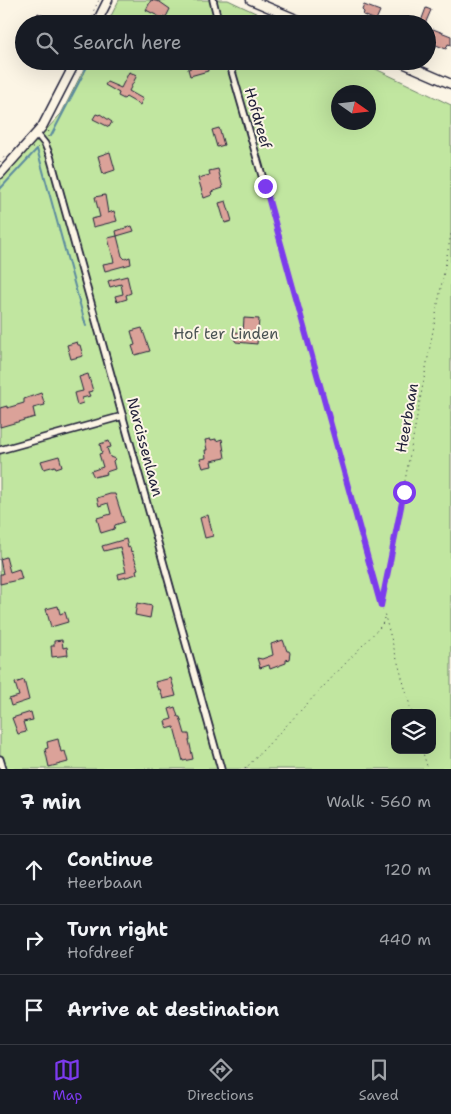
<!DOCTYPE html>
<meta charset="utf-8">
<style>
body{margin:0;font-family:"Shantell Sans",sans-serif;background:#242831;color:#f1f3f6}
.controls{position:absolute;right:15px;bottom:15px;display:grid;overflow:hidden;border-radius:10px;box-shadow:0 5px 20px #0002}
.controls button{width:45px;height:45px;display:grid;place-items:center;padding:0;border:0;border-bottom:1px solid #363941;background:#171b24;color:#f1f3f6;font:25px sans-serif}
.compass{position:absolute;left:331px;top:85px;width:45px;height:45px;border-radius:50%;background:#171b24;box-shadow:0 5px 20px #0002;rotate:104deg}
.stop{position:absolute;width:15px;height:15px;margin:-11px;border:4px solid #7c3aed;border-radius:50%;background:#fff}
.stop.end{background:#7c3aed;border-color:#fff;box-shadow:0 1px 5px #0008}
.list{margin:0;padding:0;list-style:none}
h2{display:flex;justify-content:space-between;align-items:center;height:65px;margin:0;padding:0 20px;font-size:21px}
h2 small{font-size:16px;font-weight:400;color:#9ea1a6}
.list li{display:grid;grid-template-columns:32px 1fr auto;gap:15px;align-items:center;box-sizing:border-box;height:70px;padding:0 20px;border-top:1px solid #363941}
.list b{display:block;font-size:19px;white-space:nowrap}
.list p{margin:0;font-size:16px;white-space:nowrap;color:#9ea1a6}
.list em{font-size:16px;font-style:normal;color:#9ea1a6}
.icon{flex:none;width:28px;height:28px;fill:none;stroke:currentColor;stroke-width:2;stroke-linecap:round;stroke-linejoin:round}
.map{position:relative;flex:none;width:451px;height:769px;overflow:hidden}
.search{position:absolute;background:#171b24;box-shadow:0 5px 20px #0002;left:15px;right:15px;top:15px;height:55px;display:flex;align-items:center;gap:12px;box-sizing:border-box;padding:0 18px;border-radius:28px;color:#9ea1a6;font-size:19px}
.sheet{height:275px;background:#171b24}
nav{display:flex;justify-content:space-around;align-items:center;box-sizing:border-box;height:70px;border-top:1px solid #363941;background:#171b24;font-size:14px;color:#9ea1a6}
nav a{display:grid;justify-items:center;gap:2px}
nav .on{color:#7c3aed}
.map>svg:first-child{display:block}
</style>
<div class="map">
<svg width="451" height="769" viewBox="0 0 451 769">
<rect width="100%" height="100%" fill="#fcf5e5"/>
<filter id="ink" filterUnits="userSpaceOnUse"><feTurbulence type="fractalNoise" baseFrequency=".02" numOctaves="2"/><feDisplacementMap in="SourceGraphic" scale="10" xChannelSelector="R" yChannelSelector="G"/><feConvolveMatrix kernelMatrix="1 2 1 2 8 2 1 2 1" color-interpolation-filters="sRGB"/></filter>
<g filter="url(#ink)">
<g fill="#c1e6a0" stroke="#72846e" fill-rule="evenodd">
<polygon points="119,0 228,0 279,24 107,24"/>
<path d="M88,61h271l92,44v664h-451v-590l61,-65zM338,92h30v30h-30zM395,713h37v37h-37z"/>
</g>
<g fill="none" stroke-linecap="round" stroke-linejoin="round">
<g stroke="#5d8c9f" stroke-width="2">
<polyline points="51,136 90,61"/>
<polyline points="0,189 37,149 86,326"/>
</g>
</g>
<g fill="#dba299" stroke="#22223b">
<polygon points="151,0 160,2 170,9 166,17 163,16 162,18 146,10"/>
<polygon points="364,5 380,11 376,20 363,15 364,12 362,10"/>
<polygon points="426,8 431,10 425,24 403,24 406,18 420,24"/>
<polygon points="38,13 59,24 40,24 34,21"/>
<polygon points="433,29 451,36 451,45 448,44 446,49 436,45 433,43 434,41 428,39"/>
<polygon points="189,61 206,61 208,71 190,76 188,69 191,68"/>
<polygon points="129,72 137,75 129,91 143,99 140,105 126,97 124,99 118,96 119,93 105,85 107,82 121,88"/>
<polygon points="96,114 99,115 100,114 112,122 109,127 93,119"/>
<polygon points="219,128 224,145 217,147 212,130"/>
<polygon points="110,152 115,170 103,174 98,156"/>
<polygon points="218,169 223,188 211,192 212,195 204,198 198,178 210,175 209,171"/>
<polygon points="105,195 108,213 114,211 117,221 93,227 91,219 100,217 95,197"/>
<polygon points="226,201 232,221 225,223 219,203"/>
<polygon points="132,226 134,231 117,236 122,256 125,259 130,257 131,264 105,271 103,264 114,262 108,238 117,236 116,231"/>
<polygon points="127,276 131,293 126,295 127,299 117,302 115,296 123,294 121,284 110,287 108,281"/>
<polygon points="244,318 259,319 257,344 236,342 234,339 233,336 236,332 243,333"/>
<polygon points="142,328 150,351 135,355 132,346 135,345 131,331"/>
<polygon points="77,342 78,345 80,345 83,356 71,359 67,345"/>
<polygon points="88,374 93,391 88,392 90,396 82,398 83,403 77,405 74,393 83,391 79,377"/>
<polygon points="41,393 45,405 33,408 35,417 0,427 0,408 7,406 7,408 24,403 24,399"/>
<polygon points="211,439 211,440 216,439 216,441 222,439 225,458 211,461 212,466 203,468 200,459 206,458 205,450 207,450 205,440"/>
<polygon points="109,441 111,447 107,448 110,457 115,459 113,461 115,469 106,472 107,474 94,477 91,471 103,467 99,454 102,453 100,444"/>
<polygon points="59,456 62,466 56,468 55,466 44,469 41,461"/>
<polygon points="110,494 115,494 124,522 115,525 114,529 101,533 97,518 111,514 108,503 99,506 97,498"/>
<polygon points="208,515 213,536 205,538 200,518"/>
<polygon points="126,539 128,548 130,547 131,552 132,551 138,569 136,570 137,574 119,579 118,574 126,572 120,547 104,551 102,546"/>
<polygon points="6,557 10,572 19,569 22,579 0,584 0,574 3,574 0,559"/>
<polygon points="137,603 152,606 150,618 135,615"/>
<polygon points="58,606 60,614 65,612 68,622 51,627 46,609"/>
<polygon points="62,640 63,648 67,647 68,655 52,657 51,646 54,646 54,641"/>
<polygon points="283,640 287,651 289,651 290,653 289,659 286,660 286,663 270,669 269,665 260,668 257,658 262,659 273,655 271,644"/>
<polygon points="171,678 176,696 163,699 160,689 158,690 155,682"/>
<polygon points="24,680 29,700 11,706 9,699 19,696 15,683"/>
<polygon points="175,707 178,717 180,717 185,734 189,734 190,740 189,740 193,759 183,761 174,727 167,729 165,721 172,719 169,709"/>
<polygon points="31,712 33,720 23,722 26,732 18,734 12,718"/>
<polygon points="58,739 61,752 65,751 68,762 49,767 45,749 48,748 47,742"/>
</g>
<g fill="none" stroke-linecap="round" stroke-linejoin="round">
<defs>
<g id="minor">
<polyline points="213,0 219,24"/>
<polyline points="229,61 265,186"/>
<polyline points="37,134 45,144 50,156 221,769"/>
<polyline points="0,450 123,416"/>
<polyline points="0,759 3,769"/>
</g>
<g id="tertiary">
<polyline points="251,0 308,24"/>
<polyline points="96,24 108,0"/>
<polyline points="398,61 451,84"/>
<polyline points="0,174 42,127 76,61"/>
</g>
</defs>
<use href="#minor" stroke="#22223b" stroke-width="9"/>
<use href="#tertiary" stroke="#22223b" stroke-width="11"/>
<g stroke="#22223b" stroke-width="1" stroke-dasharray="1 4" stroke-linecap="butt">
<polyline points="87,24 99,0"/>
<polyline points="48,137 49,129"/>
<polyline points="32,148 40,148"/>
<polyline points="0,162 6,155"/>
<polyline points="266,191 412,713"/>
<polyline points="382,604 451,234"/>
<polyline points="422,750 428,769"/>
<polyline points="245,769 382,625 384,618"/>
</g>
<use href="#minor" stroke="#fcf5e5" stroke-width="5.5"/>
<use href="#tertiary" stroke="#fcf5e5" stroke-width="8"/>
</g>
</g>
<g fill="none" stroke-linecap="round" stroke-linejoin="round" filter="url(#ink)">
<polyline stroke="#7c3aed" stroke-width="6" points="265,186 381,606 404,492"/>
</g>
<g text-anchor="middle" stroke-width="4" stroke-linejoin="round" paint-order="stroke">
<g font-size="15" fill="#22223b" stroke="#fcf5e5">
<text transform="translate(258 118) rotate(74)" y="5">Hofdreef</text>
<text transform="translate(407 418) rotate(-80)" y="5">Heerbaan</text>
<text transform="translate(145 447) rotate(75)" y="5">Narcissenlaan</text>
</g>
<g font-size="15" fill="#4a5354" stroke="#fcf5e5">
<text x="226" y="339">Hof ter Linden</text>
</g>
</g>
</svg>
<div class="controls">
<button><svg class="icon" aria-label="layers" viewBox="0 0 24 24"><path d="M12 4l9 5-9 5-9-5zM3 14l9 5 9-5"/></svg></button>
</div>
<svg class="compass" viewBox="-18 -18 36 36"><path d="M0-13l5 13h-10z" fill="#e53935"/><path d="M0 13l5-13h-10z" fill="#9ea1a6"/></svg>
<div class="stop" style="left:404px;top:492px"></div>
<div class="stop end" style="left:265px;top:186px"></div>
<div class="search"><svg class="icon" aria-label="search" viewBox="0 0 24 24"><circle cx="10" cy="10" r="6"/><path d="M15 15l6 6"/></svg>Search here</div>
</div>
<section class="sheet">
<h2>7 min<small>Walk · 560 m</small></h2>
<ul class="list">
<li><svg class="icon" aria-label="ahead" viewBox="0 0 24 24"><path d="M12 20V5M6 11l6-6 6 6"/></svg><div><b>Continue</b><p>Heerbaan</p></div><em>120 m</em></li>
<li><svg class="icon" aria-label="right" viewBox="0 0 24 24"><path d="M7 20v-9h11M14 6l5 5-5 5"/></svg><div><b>Turn right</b><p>Hofdreef</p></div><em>440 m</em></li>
<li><svg class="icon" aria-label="arrive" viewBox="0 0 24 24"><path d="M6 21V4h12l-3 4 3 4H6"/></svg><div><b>Arrive at destination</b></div></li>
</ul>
</section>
<nav>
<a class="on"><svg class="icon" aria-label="map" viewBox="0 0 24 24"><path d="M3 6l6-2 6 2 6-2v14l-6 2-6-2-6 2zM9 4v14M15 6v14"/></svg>Map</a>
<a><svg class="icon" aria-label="directions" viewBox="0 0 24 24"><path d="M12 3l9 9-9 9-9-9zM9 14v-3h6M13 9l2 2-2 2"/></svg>Directions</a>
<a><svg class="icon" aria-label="saved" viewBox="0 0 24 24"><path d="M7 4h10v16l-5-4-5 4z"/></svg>Saved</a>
</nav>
